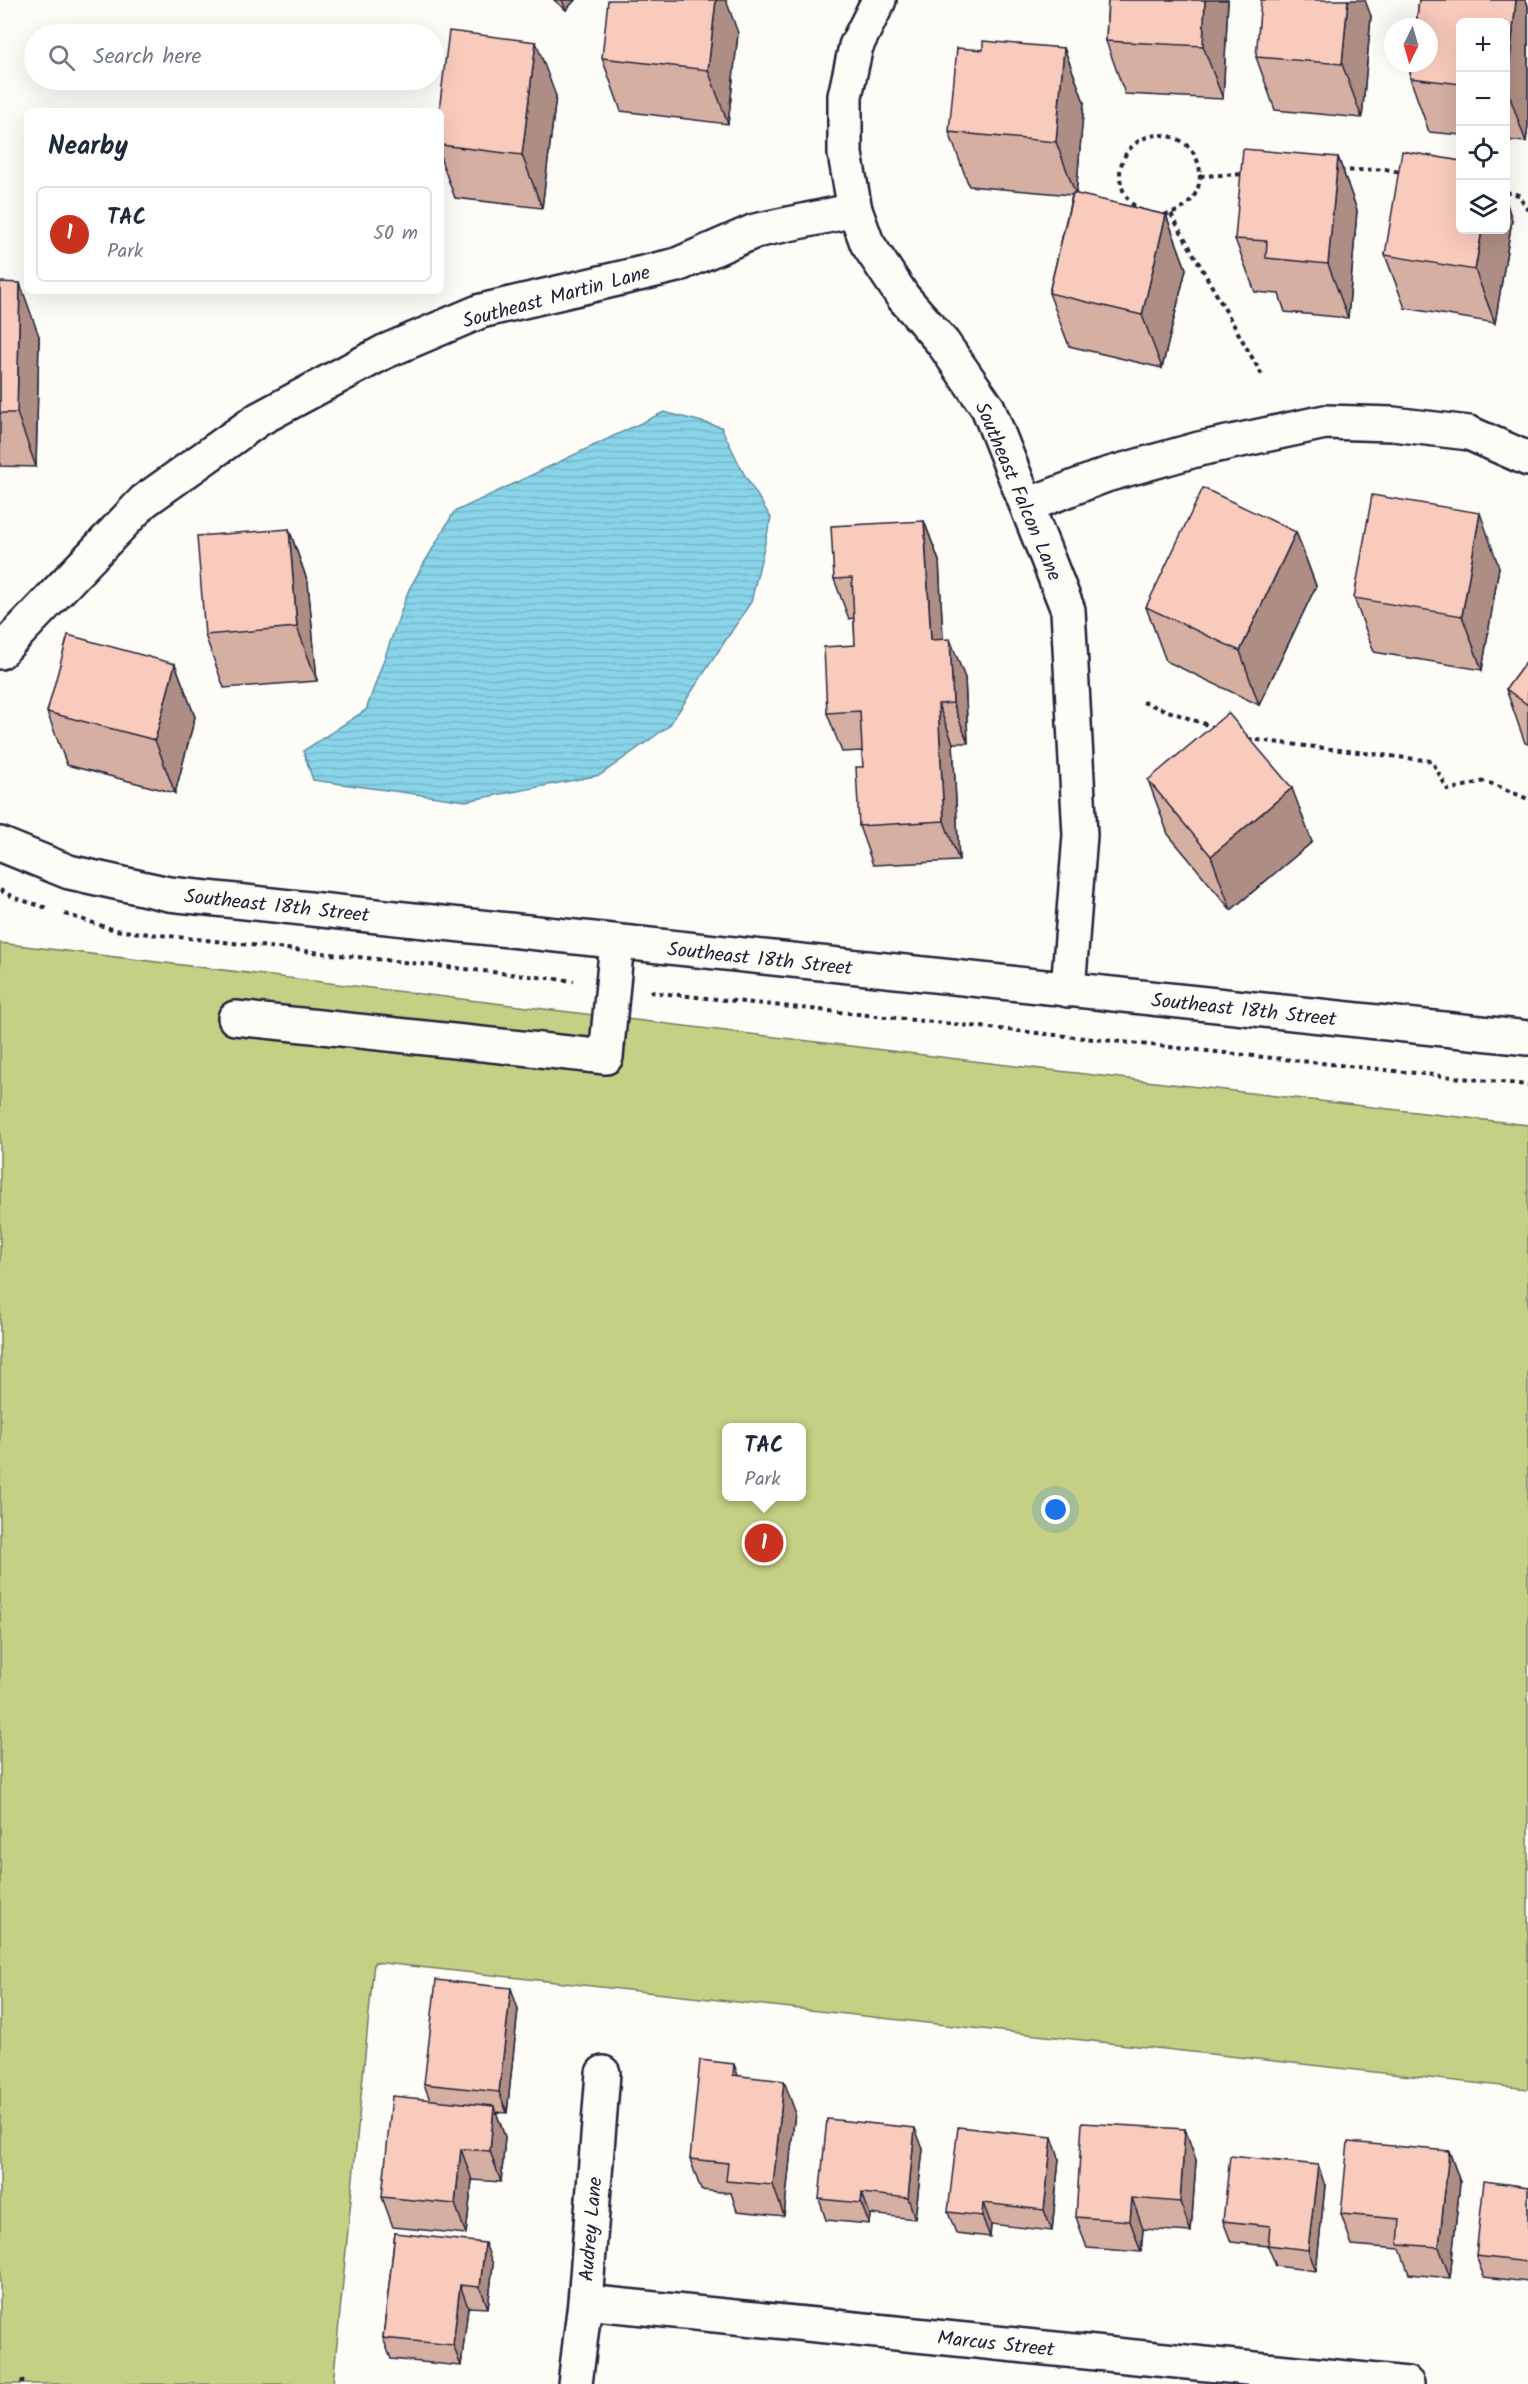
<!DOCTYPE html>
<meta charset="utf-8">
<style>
body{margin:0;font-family:Kalam,sans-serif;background:#f2f2f3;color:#1f2937}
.controls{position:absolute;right:18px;top:18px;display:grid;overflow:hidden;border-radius:9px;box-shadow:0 6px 24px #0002}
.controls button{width:54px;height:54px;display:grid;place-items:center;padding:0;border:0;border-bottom:2px solid #e0e1e3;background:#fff;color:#1f2937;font:30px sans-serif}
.compass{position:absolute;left:1384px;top:18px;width:54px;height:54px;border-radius:50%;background:#fff;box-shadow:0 6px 24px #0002;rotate:185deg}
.you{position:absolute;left:1056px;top:1510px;width:21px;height:21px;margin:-15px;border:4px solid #fff;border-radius:50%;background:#1a73e8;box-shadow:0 0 0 9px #1a73e833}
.badge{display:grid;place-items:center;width:39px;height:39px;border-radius:50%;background:#c8321e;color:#fff;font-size:20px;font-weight:700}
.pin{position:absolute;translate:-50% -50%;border:3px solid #fff;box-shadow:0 2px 6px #0006}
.popup{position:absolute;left:722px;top:1423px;width:84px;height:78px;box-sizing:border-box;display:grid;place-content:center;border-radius:9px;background:#fff;filter:drop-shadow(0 2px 4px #0005);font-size:20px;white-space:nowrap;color:#747a83}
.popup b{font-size:22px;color:#1f2937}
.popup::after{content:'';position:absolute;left:50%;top:100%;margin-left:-12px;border:12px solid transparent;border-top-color:#fff}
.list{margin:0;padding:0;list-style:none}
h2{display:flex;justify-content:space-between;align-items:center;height:78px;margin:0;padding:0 24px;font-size:26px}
h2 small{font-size:20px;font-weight:400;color:#747a83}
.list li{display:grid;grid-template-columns:39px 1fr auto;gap:18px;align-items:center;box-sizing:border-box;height:96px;margin:0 12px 12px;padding:0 12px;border:2px solid #e0e1e3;border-radius:9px}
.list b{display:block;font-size:22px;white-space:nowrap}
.list p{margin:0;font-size:20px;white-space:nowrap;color:#747a83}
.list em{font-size:20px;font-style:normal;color:#747a83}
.icon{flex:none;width:33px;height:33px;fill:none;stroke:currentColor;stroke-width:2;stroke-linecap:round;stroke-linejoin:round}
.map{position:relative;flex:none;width:1528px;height:2384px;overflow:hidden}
.search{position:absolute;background:#fff;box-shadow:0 6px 24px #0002;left:24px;top:24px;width:420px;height:66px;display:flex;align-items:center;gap:15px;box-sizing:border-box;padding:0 21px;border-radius:33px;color:#747a83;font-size:22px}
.panel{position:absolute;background:#fff;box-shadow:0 6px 24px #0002;left:24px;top:108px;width:420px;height:186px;border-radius:9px}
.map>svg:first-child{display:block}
</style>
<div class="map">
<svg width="1528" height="2384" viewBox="0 0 1528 2384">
<defs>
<pattern id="water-rules" width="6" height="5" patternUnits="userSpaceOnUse" patternTransform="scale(1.5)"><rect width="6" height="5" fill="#89d4e9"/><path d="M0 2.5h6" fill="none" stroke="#76b6c9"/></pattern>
</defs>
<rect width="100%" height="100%" fill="#fdfcf7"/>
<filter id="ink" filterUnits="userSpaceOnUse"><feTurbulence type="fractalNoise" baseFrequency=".0167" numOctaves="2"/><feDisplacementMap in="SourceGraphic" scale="12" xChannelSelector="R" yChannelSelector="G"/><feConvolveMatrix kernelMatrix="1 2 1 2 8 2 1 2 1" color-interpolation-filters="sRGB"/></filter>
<g filter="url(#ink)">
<path fill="#c5d084" stroke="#747960" stroke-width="1.5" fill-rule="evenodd" d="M0,943l1015,123 513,59v964l-1154,-127 -41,422h-333zM726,1428h75v68h-75z"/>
<polygon fill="url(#water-rules)" stroke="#608da3" stroke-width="1.5" points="664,412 721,427 744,474 771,518 751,602 669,726 600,775 466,801 313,780 303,751 366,710 409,589 454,512"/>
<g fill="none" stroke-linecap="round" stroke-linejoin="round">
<defs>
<g id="minor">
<polyline points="879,0 856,46 845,96 845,154 855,210 867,243 903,297 943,343 988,408 1068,610 1080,835 1068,990"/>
<polyline points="1028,505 1106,475 1199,449 1325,422 1393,424 1469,433 1528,459"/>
<polyline points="0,652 144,501 259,419 384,352 481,311 677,265 755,231 855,210"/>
<polyline points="0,844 69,872 169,894 1528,1038"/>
<polyline points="235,1018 606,1057 617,942"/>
<polyline points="585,2302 1407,2384"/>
<polyline points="575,2384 585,2302 603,2073"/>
</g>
</defs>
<use href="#minor" stroke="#22223b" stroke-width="38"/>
<g stroke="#22223b" stroke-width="4" stroke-dasharray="4.5 4.5" stroke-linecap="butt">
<circle cx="1160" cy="175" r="40"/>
<polyline points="1340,171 1385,169 1404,173"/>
<polyline points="1200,176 1245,174"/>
<polyline points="1506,192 1519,195 1528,210"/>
<polyline points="1171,214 1262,375"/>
<polyline points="1143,702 1216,728"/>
<polyline points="1248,739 1432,761 1448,790 1485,781 1528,799"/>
<polyline points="0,890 15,898 47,908"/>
<polyline points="65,914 115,930 574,981"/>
<polyline points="650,992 1528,1085"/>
<polyline points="22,2384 23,2376"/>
</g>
<use href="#minor" stroke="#fdfcf7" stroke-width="33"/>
</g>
<g fill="#d6afa3" stroke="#22223b" stroke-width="1.5">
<polygon points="554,0 575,0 566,10"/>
<polygon points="1108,0 1228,0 1223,99 1125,94 1106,41"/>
<polygon points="1419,0 1526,0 1528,6 1528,125 1526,142 1506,140 1506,22 1461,22 1461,135 1429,132 1410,78 1411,63 1429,63 1429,27 1416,27"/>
<polygon points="1371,16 1362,118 1275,110 1256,57"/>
<polygon points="738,33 728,124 621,111 602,58"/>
<polygon points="1064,48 1084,102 1076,194 1166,215 1186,269 1162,368 1069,346 1049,293 1072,195 969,186 949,132 983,50"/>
<polygon points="556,96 542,208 455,198 441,160 441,111"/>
<polygon points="1338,157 1357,210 1348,318 1285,312 1279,294 1255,292 1235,239"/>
<polygon points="1506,201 1512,220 1495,323 1405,308 1385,255 1506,230"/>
<polygon points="0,282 39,336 36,467 0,466"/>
<polygon points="924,521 939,561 943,639 965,678 968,743 953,743 959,861 873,865 859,826 863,767 862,751 842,752 827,713 855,645 854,618 849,619 834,579"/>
<polygon points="289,529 308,583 317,681 224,688 205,635"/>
<polygon points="1296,532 1316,586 1259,705 1166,661 1146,607"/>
<polygon points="1499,567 1482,670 1374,652 1354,598"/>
<polygon points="1528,659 1528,744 1525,743 1506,689"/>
<polygon points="175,664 195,717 175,793 67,765 47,712"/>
<polygon points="1148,780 1312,842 1231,910 1168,834"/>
<polygon points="518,2009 507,2113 496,2112 505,2137 501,2182 472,2180 466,2234 393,2227 382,2197 430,2100 424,2084"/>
<polygon points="738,2076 795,2111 784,2216 737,2211 731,2193 701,2190 690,2159"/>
<polygon points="1185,2129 1196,2160 1191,2232 1143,2229 1141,2252 1087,2248 1076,2217"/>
<polygon points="923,2149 915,2219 870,2214 869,2224 826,2220 819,2199"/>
<polygon points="1449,2151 1460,2182 1450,2278 1409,2274 1400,2249 1352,2245 1341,2214"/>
<polygon points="1059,2158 1052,2231 991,2224 990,2237 956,2233 948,2212"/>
<polygon points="1325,2186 1316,2271 1276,2266 1268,2246 1231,2242 1223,2221"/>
<polygon points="1528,2187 1528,2282 1484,2277 1476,2256"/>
<polygon points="395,2233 493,2264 488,2308 468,2307 461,2366 391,2359 383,2338"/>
</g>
<g fill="#ae8e84" stroke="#22223b" stroke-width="1.5">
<polygon points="562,0 575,0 566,10"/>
<polygon points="716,0 726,0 738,33 728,124 708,70"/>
<polygon points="1205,0 1228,0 1223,99 1203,46"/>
<polygon points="1348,0 1365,0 1371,16 1362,118 1342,64"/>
<polygon points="1516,0 1526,0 1528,6 1528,125 1526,142 1507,89"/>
<polygon points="536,42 556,96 542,208 522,155"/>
<polygon points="1064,48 1084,102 1076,195 1056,142"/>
<polygon points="1338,157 1357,210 1348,318 1328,264"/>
<polygon points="1506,201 1512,220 1495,323 1475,270 1482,230 1506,230"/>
<polygon points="1166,215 1186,269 1162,368 1142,315"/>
<polygon points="20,283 39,336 36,467 17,413"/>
<polygon points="1480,513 1499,567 1482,670 1462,616"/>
<polygon points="924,521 939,561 945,680 931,640"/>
<polygon points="289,529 308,583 317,681 297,627"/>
<polygon points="1296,532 1316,586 1259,705 1240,651"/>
<polygon points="950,639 965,678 968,743 953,703"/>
<polygon points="175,664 195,717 175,793 155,740"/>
<polygon points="938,704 953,743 959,861 944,821"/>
<polygon points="1292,788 1312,842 1231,910 1211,856"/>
<polygon points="511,1988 518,2009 507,2113 499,2092"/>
<polygon points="734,2064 745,2095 733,2075"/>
<polygon points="784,2081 795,2111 784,2216 773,2185"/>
<polygon points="494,2106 505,2137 501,2182 490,2151"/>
<polygon points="915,2128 923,2149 915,2219 908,2198"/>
<polygon points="1185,2129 1196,2160 1191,2232 1180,2202"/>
<polygon points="1052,2137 1059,2158 1052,2231 1044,2210"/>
<polygon points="461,2149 472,2180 466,2234 455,2204"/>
<polygon points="1449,2151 1460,2182 1450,2278 1439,2247"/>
<polygon points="1318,2165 1325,2186 1316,2271 1308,2250"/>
<polygon points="862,2193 870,2214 869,2224 861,2203"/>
<polygon points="1132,2198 1143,2229 1141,2252 1130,2221"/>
<polygon points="983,2203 991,2224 990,2237 982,2216"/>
<polygon points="485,2243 493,2264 488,2308 480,2287"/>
<polygon points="460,2285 468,2307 461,2366 453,2345"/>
</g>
<g fill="#f9cbbd" stroke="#22223b" stroke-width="1.5">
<polygon points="608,0 716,0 708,70 602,58"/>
<polygon points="1108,0 1205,0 1203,46 1106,41"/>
<polygon points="1261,0 1348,0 1342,64 1256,57"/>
<polygon points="1419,0 1516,0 1507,89 1506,89 1506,22 1461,22 1461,84 1410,78 1411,63 1429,63 1429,27 1416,27"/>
<polygon points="449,31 536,42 522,155 441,145 441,111 439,111"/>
<polygon points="983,41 1064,48 1056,142 949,132 957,48 983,50"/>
<polygon points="1243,149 1338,157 1328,264 1266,258 1267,241 1235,239"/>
<polygon points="1402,151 1461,161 1461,230 1482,230 1475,270 1385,255"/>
<polygon points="1073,193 1166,215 1142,315 1049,293"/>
<polygon points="0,282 20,283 17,413 0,413"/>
<polygon points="1203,488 1296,532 1240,651 1146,607"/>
<polygon points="1372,495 1480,513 1462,616 1354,598"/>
<polygon points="924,521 931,640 950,639 953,703 938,704 944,821 859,826 856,767 863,767 860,711 827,713 824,647 855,645 852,578 834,579 831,526"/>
<polygon points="289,529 297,627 205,635 197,536"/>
<polygon points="68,635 175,664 155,740 47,712"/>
<polygon points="1528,659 1528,705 1506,689"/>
<polygon points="1228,713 1292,788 1211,856 1148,780"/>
<polygon points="436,1980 511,1988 499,2092 424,2084"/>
<polygon points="700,2060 734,2064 733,2075 784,2081 773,2185 726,2181 728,2163 690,2159"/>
<polygon points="392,2096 494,2106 490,2151 461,2149 455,2204 382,2197"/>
<polygon points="827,2119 915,2128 908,2198 862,2193 861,2203 819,2199"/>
<polygon points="1082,2123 1185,2129 1180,2202 1132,2198 1130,2221 1076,2217"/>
<polygon points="958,2127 1052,2137 1044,2210 983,2203 982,2216 948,2212"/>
<polygon points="1348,2142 1449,2151 1439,2247 1398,2244 1400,2219 1341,2214"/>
<polygon points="1230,2156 1318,2165 1308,2250 1268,2245 1270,2226 1223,2221"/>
<polygon points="1484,2181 1528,2187 1528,2262 1476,2256"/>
<polygon points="395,2233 485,2243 480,2287 460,2285 453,2345 383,2338"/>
</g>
</g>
<g text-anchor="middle" stroke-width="4.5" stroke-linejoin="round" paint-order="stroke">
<g font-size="20" fill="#22223b" stroke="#fdfcf7">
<text transform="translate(556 296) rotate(-15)" y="7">Southeast Martin Lane</text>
<text transform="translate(1019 491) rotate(67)" y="7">Southeast Falcon Lane</text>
<text transform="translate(277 905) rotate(6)" y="7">Southeast 18th Street</text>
<text transform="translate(760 958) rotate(6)" y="7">Southeast 18th Street</text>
<text transform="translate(1244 1009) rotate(6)" y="7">Southeast 18th Street</text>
<text transform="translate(590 2229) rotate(-85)" y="7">Audrey Lane</text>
<text transform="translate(996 2343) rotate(6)" y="7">Marcus Street</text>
</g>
</g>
</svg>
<div class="controls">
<button>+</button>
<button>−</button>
<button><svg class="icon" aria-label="locate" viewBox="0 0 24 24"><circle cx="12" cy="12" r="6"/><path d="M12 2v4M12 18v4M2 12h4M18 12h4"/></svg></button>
<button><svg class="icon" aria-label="layers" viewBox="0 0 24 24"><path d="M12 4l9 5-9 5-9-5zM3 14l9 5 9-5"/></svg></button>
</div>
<svg class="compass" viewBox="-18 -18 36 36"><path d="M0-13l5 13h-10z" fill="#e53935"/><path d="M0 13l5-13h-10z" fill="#747a83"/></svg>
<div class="you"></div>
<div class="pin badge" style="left:764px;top:1543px">1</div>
<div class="popup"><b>TAC</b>Park</div>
<div class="search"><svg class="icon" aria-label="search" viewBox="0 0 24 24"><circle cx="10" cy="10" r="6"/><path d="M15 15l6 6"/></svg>Search here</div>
<section class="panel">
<h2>Nearby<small></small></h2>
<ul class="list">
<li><span class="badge">1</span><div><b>TAC</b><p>Park</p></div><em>50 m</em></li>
</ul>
</section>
</div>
